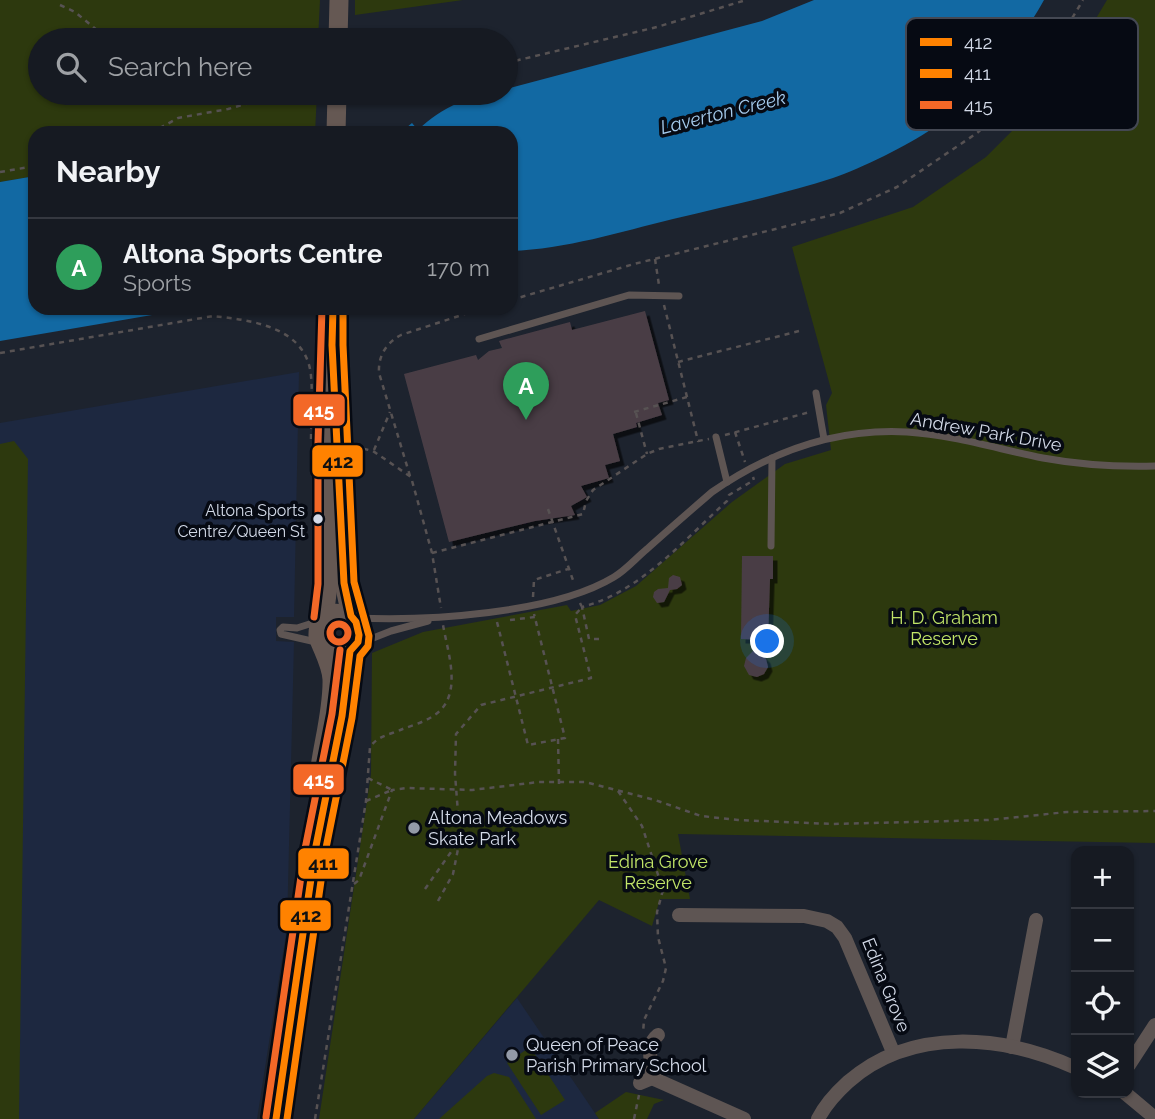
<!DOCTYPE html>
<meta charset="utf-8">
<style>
body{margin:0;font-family:Raleway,sans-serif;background:#1f232a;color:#f1f3f6}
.controls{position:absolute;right:21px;bottom:21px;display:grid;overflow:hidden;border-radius:14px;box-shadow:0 2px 5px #0004}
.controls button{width:63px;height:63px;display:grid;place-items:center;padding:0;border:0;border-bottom:2px solid #353840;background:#161a22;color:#f1f3f6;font:35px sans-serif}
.you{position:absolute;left:768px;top:642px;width:24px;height:24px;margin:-18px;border:5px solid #fff;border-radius:50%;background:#1a73e8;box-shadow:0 0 0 10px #1a73e833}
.badge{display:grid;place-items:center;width:46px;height:46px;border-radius:50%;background:#939aa7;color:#fff;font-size:23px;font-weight:700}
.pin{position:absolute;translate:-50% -58px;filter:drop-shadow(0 2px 4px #0008)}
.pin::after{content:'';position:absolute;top:37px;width:24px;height:21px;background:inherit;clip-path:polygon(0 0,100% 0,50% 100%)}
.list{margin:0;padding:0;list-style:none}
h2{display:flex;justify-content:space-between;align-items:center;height:91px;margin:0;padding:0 28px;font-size:30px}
h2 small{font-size:23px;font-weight:400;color:#9ea1a5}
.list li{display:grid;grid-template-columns:46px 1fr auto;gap:21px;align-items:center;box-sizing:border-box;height:98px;padding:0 28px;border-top:2px solid #353840}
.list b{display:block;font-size:26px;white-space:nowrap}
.list p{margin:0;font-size:23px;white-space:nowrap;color:#9ea1a5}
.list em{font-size:23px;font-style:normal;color:#9ea1a5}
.icon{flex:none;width:38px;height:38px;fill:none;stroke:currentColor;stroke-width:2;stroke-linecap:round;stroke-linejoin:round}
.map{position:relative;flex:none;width:1155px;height:1119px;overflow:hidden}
.search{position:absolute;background:#161a22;box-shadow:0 2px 5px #0004;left:28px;top:28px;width:490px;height:77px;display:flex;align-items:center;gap:18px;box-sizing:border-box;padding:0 24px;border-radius:38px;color:#9ea1a5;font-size:26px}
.panel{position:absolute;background:#161a22;box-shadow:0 2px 5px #0004;left:28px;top:126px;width:490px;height:189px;border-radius:21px}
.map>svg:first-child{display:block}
</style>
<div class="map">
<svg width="1155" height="1119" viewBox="0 0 1155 1119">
<defs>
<filter id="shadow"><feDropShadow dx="4.5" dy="4.5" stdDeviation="0" flood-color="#0009"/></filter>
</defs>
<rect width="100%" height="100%" fill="#1d232e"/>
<g fill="#1d2840">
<polygon points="299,372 294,617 276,617 276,641 294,642 287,927 257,1119 0,1119 0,423"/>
<polygon points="517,998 599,1119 414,1119"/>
</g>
<g fill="#2d390e">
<polygon points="0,0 320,0 318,40 40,40 40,93 317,93 315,133 35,133 35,176 0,182"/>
<polygon points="355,0 463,0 355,15"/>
<polygon points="1107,0 1155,0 1155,843 678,834 690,899 660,899 652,926 599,900 414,1119 319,1119 371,774 372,653 423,632 567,605 571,611 600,605 636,586 732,502 785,464 831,450 826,405 832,393 792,247 913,207 986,157 1034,109 1073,57"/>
<polygon points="14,441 28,459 19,1119 0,1119 0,444"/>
<polygon points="530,1047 565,1100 541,1115 507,1063"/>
<polygon points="494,1073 509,1077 536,1119 439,1119 487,1076"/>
<polygon points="626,1092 664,1100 654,1104 647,1119 599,1119 595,1113"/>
</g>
<g fill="#1269a3">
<path d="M814,0h230c-23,42 -71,100 -111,128 -26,18 -71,40 -100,50 -52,17 -107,28 -160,41 -53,13 -107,30 -162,32v-118h-111l12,-10 6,7c24,-23 54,-37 88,-37v-4l256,-68z"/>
<polygon points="35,176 35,308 193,308 0,341 0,182"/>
</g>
<g fill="#4a3e45" filter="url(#shadow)">
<polygon points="645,311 669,400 658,403 662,415 636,423 637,427 613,434 620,461 605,465 609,478 581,486 587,497 571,506 575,515 535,521 449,542 404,374 476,355 478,360 489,351 502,348 499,341 570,322 572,330"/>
<polygon points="742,556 773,556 773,579 770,579 768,640 741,639"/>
<polygon points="673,575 680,577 682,585 677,589 670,590 664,602 657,603 653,597 654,592 658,589 668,588 669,578"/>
<polygon points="756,648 766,659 768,667 764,674 757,677 749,675 744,666 746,658"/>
</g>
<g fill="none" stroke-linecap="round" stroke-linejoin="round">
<g stroke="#575253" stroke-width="2.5" stroke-dasharray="5 5" stroke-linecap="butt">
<polyline points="60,5 75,12 103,35"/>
<polyline points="355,31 361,40"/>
<polyline points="506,63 657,27 746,0"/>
<polyline points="151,133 178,118 228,109 284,93"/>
<polyline points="0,172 35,166"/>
<polyline points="655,259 659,285"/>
<polyline points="511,300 634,264 840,213 897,187 977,133 1008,106 1049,57 1083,0"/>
<polyline points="664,305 698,441 709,439"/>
<path d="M0,353l213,-37c38,4 94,11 98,60 2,22 0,45 0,66h2"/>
<polyline points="678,362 799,331"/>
<polyline points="634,412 687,397"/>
<polyline points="636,413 647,454"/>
<polyline points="735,432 745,462"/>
<polyline points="725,435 810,412"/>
<polyline points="344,444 373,451 411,477 432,553 441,608"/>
<polyline points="374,450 390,412"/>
<path d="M410,476l-31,-103c-1,-17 7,-30 22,-38l82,-27"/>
<polyline points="548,509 574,583"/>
<polyline points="432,553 583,514 586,501 593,490 647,454 659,449 698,441"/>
<polyline points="533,597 534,580 568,569"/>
<polyline points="510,620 535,617"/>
<polyline points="497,622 528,745 565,738 534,614"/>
<path d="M599,639h-10l-7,-32c58,-15 101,-66 145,-106l2,-6 25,-15 -1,-3"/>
<polyline points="558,739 559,784"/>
<polyline points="618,791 642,826 663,890 657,912 658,937 666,968 663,981 644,1020 643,1033"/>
<polyline points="366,801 392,790 368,778"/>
<polyline points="354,884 359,880 392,790 407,788 472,790 539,782 585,782 655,800 701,816 738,820 833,824 988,820 1067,812 1155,811"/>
<polyline points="425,889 458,842"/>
<polyline points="438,901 453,874 460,839 455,774 456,734 481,705 591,678 575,615 582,607 580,603"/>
<path d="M315,1119l51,-318 4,-54c7,-10 17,-12 28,-16 11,-5 25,-8 35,-15 31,-19 15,-62 10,-91"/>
<polyline points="634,1119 639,1095"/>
</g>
<g stroke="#5e5553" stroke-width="7">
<polyline points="479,339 629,295 679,296"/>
<polyline points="816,393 824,439"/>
<polyline points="716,437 727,482"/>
<polyline points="771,546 772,458"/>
<path d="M356,618c71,3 197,-4 258,-41 12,-7 22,-19 33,-28 21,-19 43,-38 65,-57 58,-40 123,-64 195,-60 46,3 91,17 136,26 38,7 74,9 112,8"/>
<polyline points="316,642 281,634 280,630 283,627 297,628 319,621"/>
<polyline points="363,642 391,631 428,621"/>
</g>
<g stroke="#5e5553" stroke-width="14">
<polyline points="679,915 804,916 827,921 837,927 845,938 893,1052"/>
<polyline points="1012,1047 1036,920"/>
<polyline points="1129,1065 1155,1025"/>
<polyline points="652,1078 744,1119"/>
<path d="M640,1083l12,-5c1,-15 -8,-32 6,-43"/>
<polyline points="1125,1093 1155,1118"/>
<path d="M818,1119c7,-14 19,-27 30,-37 64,-56 156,-47 228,-14"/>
</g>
<g stroke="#655853" stroke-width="19">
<polyline points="338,40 339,0"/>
<polyline points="336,133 337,93"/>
<polyline points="339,482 344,583 351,616"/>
<polyline points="324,618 328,585 328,443 333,308"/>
<path d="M318,783c3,-34 15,-71 14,-104 -1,-15 -9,-28 -14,-42 -2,-43 60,-20 37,10 -10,11 -25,8 -34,-2"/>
<polyline points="276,1119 315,851 342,716 350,651"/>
</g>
<defs>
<polyline id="bus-1" points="276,1119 315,851 342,716 350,651 358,642 359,635 356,622 351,616 344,583 332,345 333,308"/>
<polyline id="bus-2" points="287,1119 325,853 352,718 360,656 368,646 369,636 354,582 343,345 343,308"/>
<g id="bus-3">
<polyline points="314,617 318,584 318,443 322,308"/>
<circle cx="339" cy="633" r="9"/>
<polyline points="266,1117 305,849 332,714 340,650"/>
</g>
</defs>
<use href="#bus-1" stroke="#060a13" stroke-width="12"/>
<use href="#bus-2" stroke="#060a13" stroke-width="12"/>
<use href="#bus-3" stroke="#060a13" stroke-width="12"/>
<use href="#bus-1" stroke="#ff8200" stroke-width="7"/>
<use href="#bus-2" stroke="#ff8200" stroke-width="7"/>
<use href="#bus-3" stroke="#f36827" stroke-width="7"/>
</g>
<circle fill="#d3dae8" stroke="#060a13" stroke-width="2.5" cx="318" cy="519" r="6"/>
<g fill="#939aa7" stroke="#060a13" stroke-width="2.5">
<circle cx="414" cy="828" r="7"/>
<circle cx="512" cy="1055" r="7"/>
</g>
<g text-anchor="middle" stroke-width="7" stroke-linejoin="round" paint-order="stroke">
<g font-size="16" fill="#d3dae8" stroke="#060a13" text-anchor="end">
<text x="305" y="516">Altona Sports<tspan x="305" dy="21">Centre/Queen St</tspan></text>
</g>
<g font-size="18" fill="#d3dae8" stroke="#060a13">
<text transform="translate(986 432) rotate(10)" y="6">Andrew Park Drive</text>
<text transform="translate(886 985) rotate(68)" y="6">Edina Grove</text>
</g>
<g font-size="18" fill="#c2e568" stroke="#060a13">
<text x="944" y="624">H. D. Graham<tspan x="944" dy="21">Reserve</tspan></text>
<text x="658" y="868">Edina Grove<tspan x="658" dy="21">Reserve</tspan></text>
</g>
<g font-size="18" fill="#d3dae8" stroke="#060a13" text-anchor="start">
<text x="428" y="824">Altona Meadows<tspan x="428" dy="21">Skate Park</tspan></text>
<text x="526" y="1051">Queen of Peace<tspan x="526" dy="21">Parish Primary School</tspan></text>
</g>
<g font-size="19" font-style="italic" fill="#a6ccee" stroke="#060a13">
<text transform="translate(723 112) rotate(-14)" y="7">Laverton Creek</text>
</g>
</g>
<rect x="906" y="18" width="232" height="112" rx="10" fill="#060a13" stroke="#444853" stroke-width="2"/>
<rect x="920" y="38" width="32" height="8" fill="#ff8200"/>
<rect x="920" y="69" width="32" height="9" fill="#ff8200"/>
<rect x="920" y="101" width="32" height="8" fill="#f36827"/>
<g font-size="19" fill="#d3dae8">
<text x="964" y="49">412</text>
<text x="964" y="80">411</text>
<text x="964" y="112">415</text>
</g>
<g stroke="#060a13" stroke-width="2.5">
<rect x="292" y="393" width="54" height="34" rx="7" fill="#f36827"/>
<rect x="311" y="444" width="53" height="34" rx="7" fill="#ff8200"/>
<rect x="292" y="763" width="53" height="33" rx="7" fill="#f36827"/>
<rect x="297" y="847" width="53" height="33" rx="7" fill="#ff8200"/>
<rect x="279" y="899" width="53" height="33" rx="7" fill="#ff8200"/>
</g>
<g font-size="19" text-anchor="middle" font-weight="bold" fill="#fff">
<text x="319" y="417">415</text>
<text x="319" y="786">415</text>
</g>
<g font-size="19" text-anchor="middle" font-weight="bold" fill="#111">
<text x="338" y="468">412</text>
<text x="323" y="870">411</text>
<text x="306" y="922">412</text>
</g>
</svg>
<div class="controls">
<button>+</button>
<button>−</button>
<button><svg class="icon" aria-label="locate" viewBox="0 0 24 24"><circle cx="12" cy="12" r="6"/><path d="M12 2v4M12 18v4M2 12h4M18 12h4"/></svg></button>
<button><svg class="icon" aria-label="layers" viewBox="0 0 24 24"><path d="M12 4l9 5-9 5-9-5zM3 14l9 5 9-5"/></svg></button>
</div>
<div class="you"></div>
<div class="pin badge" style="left:526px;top:420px;background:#2e9e5b">A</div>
<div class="search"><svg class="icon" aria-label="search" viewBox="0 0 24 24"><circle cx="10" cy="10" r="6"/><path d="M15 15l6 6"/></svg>Search here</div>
<section class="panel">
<h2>Nearby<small></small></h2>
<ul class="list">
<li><span class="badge" style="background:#2e9e5b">A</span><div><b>Altona Sports Centre</b><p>Sports</p></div><em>170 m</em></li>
</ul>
</section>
</div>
